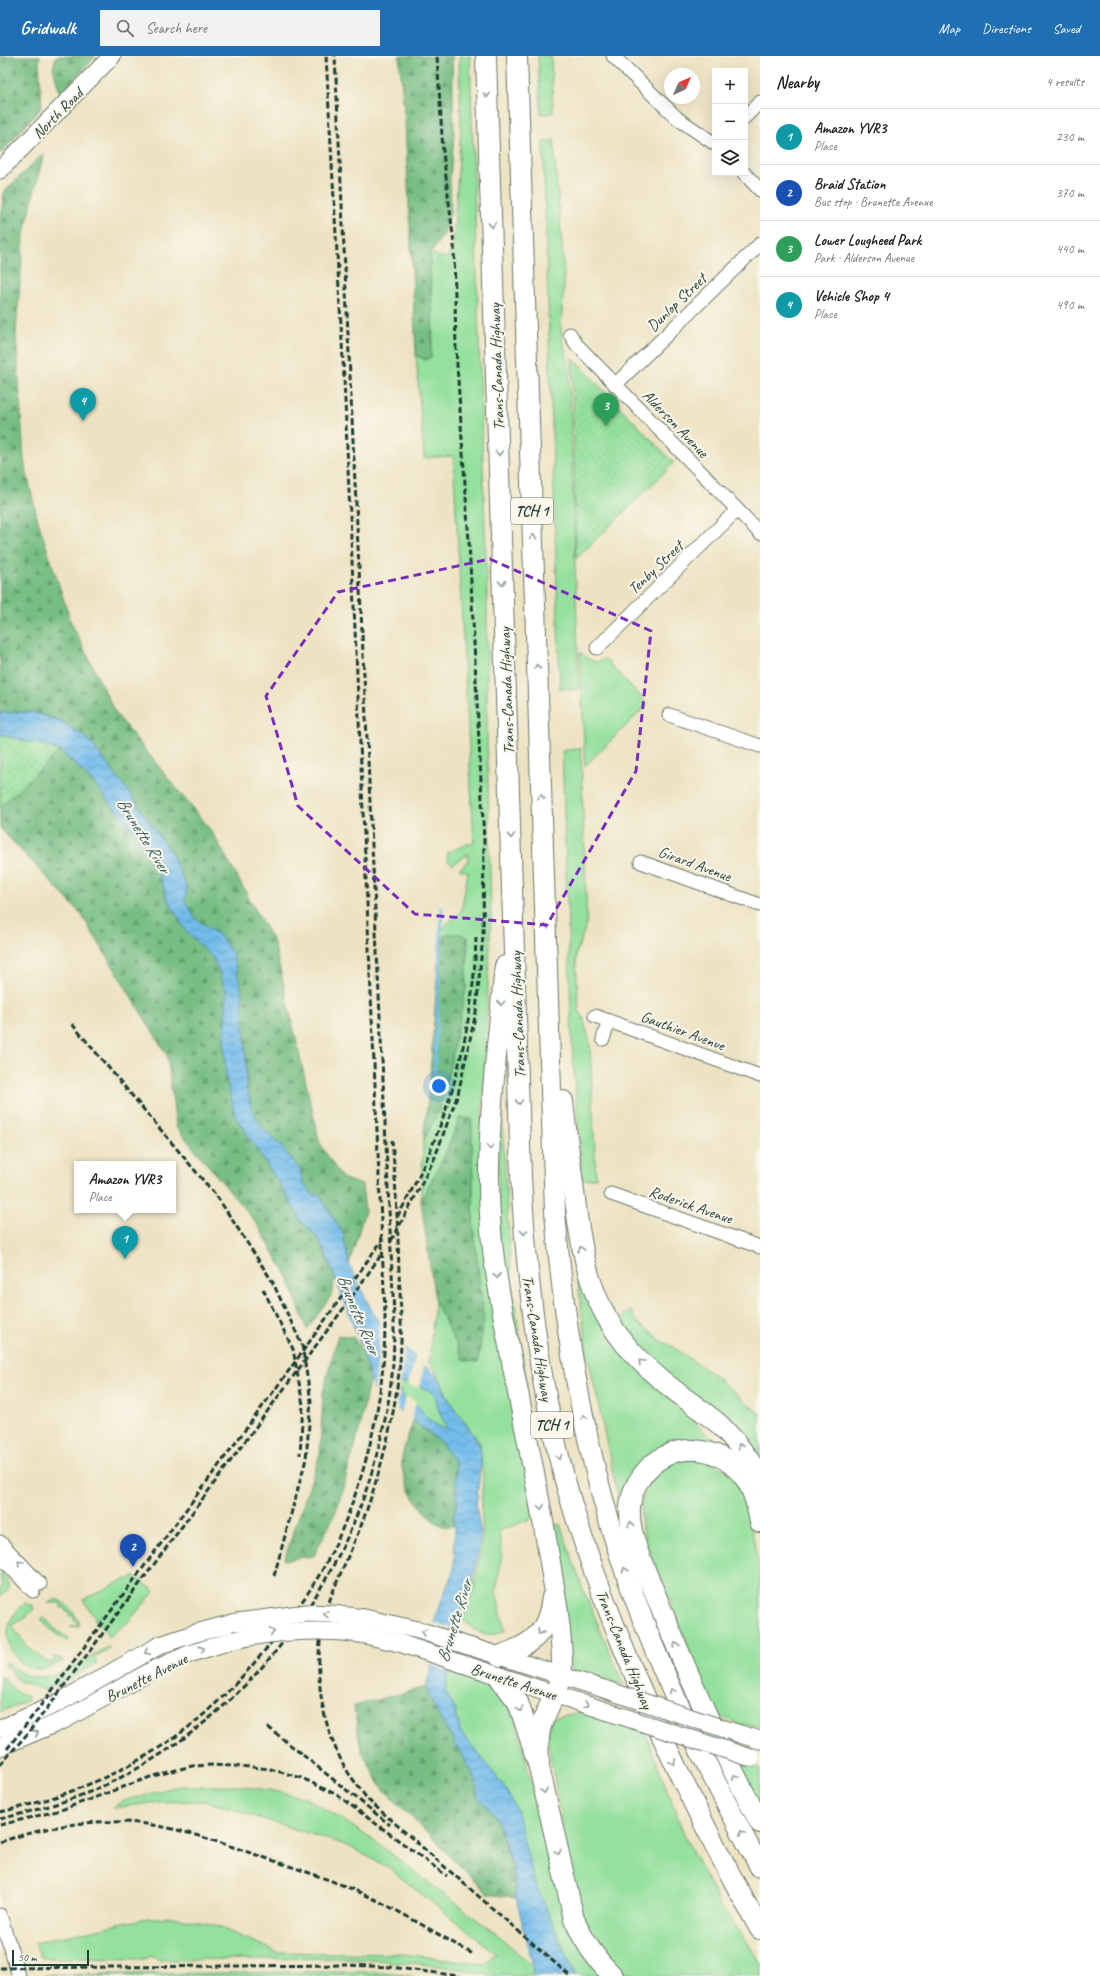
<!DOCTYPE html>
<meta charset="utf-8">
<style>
body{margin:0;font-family:Caveat,sans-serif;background:#f2f2f2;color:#202124}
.controls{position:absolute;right:12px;top:12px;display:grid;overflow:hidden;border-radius:0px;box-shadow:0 4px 16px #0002}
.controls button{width:36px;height:36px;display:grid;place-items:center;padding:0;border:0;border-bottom:1px solid #e0e0e0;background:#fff;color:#202124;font:20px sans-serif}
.compass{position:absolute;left:664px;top:12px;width:36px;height:36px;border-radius:50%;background:#fff;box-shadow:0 4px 16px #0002;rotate:45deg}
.scale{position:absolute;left:12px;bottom:10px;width:77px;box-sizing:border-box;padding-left:4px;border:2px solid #1f3d34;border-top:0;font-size:11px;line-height:14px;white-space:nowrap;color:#1f3d34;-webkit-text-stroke:3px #fbf7ec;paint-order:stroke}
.you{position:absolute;left:439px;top:1030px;width:14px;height:14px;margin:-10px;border:3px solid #fff;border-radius:50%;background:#1a73e8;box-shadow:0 0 0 6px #1a73e833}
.badge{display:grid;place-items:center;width:26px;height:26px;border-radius:50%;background:#1f6fb2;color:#fff;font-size:13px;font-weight:700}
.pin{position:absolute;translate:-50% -33px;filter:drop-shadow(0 1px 2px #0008)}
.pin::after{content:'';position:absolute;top:21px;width:14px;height:12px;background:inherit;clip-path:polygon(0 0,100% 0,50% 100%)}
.popup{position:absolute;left:74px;top:1105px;width:102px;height:52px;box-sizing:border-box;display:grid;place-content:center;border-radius:0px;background:#fff;filter:drop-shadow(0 1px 3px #0005);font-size:13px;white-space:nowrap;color:#757577}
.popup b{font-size:15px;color:#202124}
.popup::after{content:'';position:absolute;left:50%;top:100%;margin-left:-8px;border:8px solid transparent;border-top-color:#fff}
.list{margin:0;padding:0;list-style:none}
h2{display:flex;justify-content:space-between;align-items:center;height:52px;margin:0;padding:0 16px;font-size:17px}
h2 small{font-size:13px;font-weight:400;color:#757577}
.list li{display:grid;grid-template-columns:26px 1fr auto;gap:12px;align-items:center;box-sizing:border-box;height:56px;padding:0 16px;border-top:1px solid #e0e0e0}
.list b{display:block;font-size:15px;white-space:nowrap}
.list p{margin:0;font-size:13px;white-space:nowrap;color:#757577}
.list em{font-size:13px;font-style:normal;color:#757577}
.icon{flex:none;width:22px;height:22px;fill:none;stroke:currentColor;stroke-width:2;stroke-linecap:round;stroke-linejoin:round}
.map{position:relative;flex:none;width:760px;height:1920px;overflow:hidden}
header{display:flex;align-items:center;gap:24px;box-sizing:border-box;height:56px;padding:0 20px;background:#1f6fb2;color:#fff}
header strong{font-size:19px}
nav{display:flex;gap:22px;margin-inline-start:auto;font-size:14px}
.search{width:280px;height:36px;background:#f2f2f2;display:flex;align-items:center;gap:10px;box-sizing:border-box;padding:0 14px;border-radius:0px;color:#757577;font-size:15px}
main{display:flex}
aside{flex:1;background:#fff}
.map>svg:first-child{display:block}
</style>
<header>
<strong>Gridwalk</strong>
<div class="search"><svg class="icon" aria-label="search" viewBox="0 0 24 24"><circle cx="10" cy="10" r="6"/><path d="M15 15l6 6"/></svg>Search here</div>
<nav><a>Map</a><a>Directions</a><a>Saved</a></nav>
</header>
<main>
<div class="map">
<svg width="760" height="1920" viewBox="0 0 760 1920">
<defs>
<pattern id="forest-firs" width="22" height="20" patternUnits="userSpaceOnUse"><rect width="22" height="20" fill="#77be84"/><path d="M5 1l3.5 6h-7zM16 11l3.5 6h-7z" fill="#619c6d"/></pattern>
<pattern id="park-dots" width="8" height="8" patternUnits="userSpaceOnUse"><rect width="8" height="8" fill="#94e09d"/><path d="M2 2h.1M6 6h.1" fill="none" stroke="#7fc188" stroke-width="1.8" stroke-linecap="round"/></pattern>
<pattern id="water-waves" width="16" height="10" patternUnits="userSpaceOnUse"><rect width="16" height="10" fill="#72bceb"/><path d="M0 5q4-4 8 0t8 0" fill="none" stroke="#5d9abf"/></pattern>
</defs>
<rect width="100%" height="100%" fill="#fbf7ec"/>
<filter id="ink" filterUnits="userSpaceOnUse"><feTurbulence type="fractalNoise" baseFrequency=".025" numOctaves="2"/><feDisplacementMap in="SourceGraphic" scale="8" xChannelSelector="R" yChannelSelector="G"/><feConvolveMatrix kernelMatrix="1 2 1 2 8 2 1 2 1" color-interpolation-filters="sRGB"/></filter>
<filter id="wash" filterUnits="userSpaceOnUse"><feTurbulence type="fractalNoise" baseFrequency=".012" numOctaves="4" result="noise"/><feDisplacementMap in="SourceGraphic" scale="16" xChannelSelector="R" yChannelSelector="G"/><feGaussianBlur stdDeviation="0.9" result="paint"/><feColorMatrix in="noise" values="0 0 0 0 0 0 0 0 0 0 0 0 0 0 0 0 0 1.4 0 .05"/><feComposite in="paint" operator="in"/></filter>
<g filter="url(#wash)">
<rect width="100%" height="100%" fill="#ede3c3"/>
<g fill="#94e09d" stroke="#5a8e68">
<path d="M459,0h11l17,538v141l4,182 -9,203 51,398 -34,13 3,23 -6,38 9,39c-15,8 -33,1 -42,-12l11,-30 9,-56 -2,-28 2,-28 -3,-34 -30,-41 -11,-26 -10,-14 6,-61 29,59 14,2 -5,-140v-59l-13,-45 -15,37 -24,46 2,-60 15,-28 9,-34 19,-90 2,-52 -20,-3 -8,4v-8l21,-18 7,-40 -9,-3 9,-7v-8l-16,11 -4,-4 -1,-9 27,-10 -21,-386 -29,2 -8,-103 9,5 8,-19 -3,-88 15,5 4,-3 4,-8 8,-120z"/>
<polygon points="538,0 551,0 553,57 541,58"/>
<path d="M554,84c2,46 8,91 10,137 1,20 -5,42 -2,61 2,11 6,18 7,30l10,322 -19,-2 -17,-545z"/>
<path d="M580,597h2c7,8 14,11 23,6l43,45 -63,62z"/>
<polygon points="581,692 587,867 576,898 577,925 579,954 583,961 590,987 596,1122 582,1124 572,988 562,695"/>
<polygon points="499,1060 502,1060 511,1222 527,1330 523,1330 498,1190"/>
<polygon points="581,1220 637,1312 709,1380 724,1388 731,1398 681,1386 622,1460 587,1295 577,1221"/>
<polygon points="631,1254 637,1266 657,1280 659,1284 670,1289 715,1320 760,1358 760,1405 659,1313 618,1264"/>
<path d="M408,1326l21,8 6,5 3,13 9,21c-5,0 -16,-8 -21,-12 -4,-4 -6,-10 -10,-13 -7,-5 -19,-8 -16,-20z"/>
<polygon points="703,1402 728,1416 742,1434 749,1457 760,1519 760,1670 742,1669 716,1659 645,1483 641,1465 641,1447 649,1424 675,1404"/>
<polygon points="560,1468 584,1536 624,1629 571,1614 555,1469"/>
<path d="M0,1515c9,11 15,17 0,26v-9l3,-3 -3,-7z"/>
<polygon points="134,1520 155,1535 128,1566 108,1581 103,1572 97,1569 94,1560 83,1544 127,1522 128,1524"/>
<path d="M57,1543c10,4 17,14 23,23l-2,5 -8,-1 8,-1v-4h-4v-5h-5l1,-4h-4l-1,-4h-4v-5h-13z"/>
<path d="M26,1546l3,3 3,-1 2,5 -10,10 -12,6c10,16 22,30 39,39l4,-7 7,2 1,2c-6,3 -12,7 -20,8 -27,2 -43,-28 -31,-51 3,-6 9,-11 14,-16z"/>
<polygon points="44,1561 56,1574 68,1582 67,1585 53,1576 41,1563"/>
<path d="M108,1591l1,2 -15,8 3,6 -25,15 -27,12 -26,-9 -14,-16 2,-3c32,34 69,2 101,-15z"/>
<polygon points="448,1616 490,1630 502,1637 514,1658 551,1803 601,1920 576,1919 534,1825 515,1753 504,1730 460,1675 455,1653 445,1635"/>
<polygon points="0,1619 14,1634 28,1641 27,1645 0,1656"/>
<polygon points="581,1656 620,1667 646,1678 684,1779 720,1850 742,1878 760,1907 760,1920 637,1920 619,1915 585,1870 572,1825 547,1682 552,1662"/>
<polygon points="738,1706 760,1713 760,1749"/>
<polygon points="178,1730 236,1730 270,1734 306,1742 343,1764 374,1785 494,1876 533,1910 534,1920 489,1920 466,1914 421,1908 348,1902 158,1904 151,1900 144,1903 42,1902 34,1887 147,1862 174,1861 211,1868 278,1896 403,1898 486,1908 496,1897 386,1810 345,1789 206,1745 158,1746 113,1752 123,1745"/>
<polygon points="300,1916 375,1916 416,1920 44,1920 44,1919"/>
</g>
<g fill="url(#forest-firs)" stroke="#4b7e5c">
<polygon points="0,0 40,0 39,6 42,51 0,98"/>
<polygon points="56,0 96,0 60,38 53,12"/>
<polygon points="399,0 452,0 454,81 450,123 451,154 444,178 430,197 429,220 433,253 431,301 425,304 416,299 405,66"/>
<polygon points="44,97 24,178 16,277 24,405 38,465 71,566 116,658 212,776 274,887 320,1088 342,1122 362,1129 365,1155 349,1208 343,1178 317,1137 315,1141 302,1126 301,1115 285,1095 262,1071 251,1051 246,1027 246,1000 220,880 196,863 185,845 187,832 172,798 131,739 88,683 61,665 33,656 0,657 0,165 4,136"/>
<polygon points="0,678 60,694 93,726 132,774 158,814 167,842 186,875 213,902 227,937 224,980 226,1021 235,1060 282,1132 301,1165 317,1181 335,1221 331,1240 307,1274 289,1223 257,1168 176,1071 167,999 81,858 0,772"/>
<polygon points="448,878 460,878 468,881 466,933 447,1023 438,1057 423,1085 429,1035 440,882"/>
<polygon points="460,1061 472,1063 473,1166 484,1264 478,1306 464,1304 435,1245 421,1145 445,1099"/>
<polygon points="338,1279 353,1281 372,1311 359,1375 337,1453 314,1500 284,1504 320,1398 323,1336"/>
<path d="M413,1365l28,21 15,22 1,38 -4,17 2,7c-4,0 -9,1 -12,0 -19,-6 -44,-47 -41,-66 1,-13 7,-26 11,-39z"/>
<polygon points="426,1631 436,1655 475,1721 478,1742 495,1758 513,1812 516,1842 488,1838 382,1732 361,1694 354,1650"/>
</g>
<g fill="url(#park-dots)" stroke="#5a8e68">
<polygon points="572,301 674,407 576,503"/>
<polygon points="0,678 60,694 0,751"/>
</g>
<path fill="url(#water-waves)" stroke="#487c90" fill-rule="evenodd" d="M32,656l29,9 27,18 43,56 41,59 15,34 -2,13 11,18 24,17 12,16 10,40 4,64v27l5,24 11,20 23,24 16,20 1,11 13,15 3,-5 25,42 6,30 25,51 35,37 29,25 11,24 30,42 2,20 -5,43 5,28 -9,54 -16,38 -11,65 10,18 5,22 44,55 12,23 18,72 41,95h-41l-1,-11 -17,-67 -3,-30 -18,-54 -17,-16 -3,-21 -39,-66 -10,-24 4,-16 6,-57 18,-45 1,-43 -2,-6 4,-18 -1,-38 -15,-22 -40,-31 -13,-5 -15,-17 -11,-41 -37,-96 -8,-15 -16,-16 -19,-33 -47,-72 -9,-39 -2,-41 3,-43 -14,-35 -27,-27 -19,-33 -9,-28 -26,-40 -39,-48 -33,-32 -60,-16v-21zM408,1326l21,8 6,5 3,13 9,21c-6,0 -17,-8 -21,-12 -4,-4 -6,-10 -10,-13 -8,-5 -19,-8 -16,-20z"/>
<g fill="#ede3c3">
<polygon points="380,1262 405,1289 397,1356 387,1351 374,1337 379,1293"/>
<polygon points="416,1300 425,1307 419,1332 408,1328"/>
<polygon points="406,1340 416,1346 411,1365 401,1358"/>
<polygon points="433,1567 457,1574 450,1616 429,1608"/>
</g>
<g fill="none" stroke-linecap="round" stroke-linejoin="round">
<polyline stroke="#72bceb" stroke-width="3" points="434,1018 442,852"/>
</g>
</g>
<g filter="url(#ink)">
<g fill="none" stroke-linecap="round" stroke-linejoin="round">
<defs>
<g id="minor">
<polyline points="613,0 677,62 715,88"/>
<polyline points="745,61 760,46"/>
<polyline points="744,117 760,134"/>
<polyline points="570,278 576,288 760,477"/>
<polyline points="615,329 760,188"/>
<polyline points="597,592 737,454"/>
<polyline points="669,659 760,690"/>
<polyline points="641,806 760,849"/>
<polyline points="595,960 760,1020"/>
<polyline points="603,983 609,965"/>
<polyline points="611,1138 760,1191"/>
<polyline points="0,1486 40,1528"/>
<polyline points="0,1500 33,1535"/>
<polyline points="0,1859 19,1920"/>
</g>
<g id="major">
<polyline points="0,114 112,0"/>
<polyline points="364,1562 418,1574 607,1634"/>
<polyline points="361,1578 399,1587 618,1659"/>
<polyline points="0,1673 56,1648 160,1589 196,1577 237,1566"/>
<polyline points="740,1678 760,1684"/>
<polyline points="0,1691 64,1664 153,1614 189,1598 234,1584"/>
</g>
<g id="highway">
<path d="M486,0l35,1120c5,98 16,194 40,289 17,67 41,131 67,194 39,93 83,183 132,270"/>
<path d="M517,0l38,1156c10,132 34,263 80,387 34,93 78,181 125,268"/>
<path d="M505,910c-9,95 -24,199 -11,293 14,96 37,189 53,285 6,38 14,77 15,117 1,23 -14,44 -21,65 -4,13 -2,28 -2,41"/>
<path d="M563,1045c3,30 7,60 11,90 7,61 15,115 59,162 25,28 57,48 86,71 17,17 31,34 41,55"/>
<path d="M760,1466c-3,-15 -6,-32 -16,-45 -26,-35 -76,-37 -102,-1 -7,9 -11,19 -12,30 -2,31 15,62 26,90 31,77 65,154 104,227"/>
<path d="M499,1600c32,-11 49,-22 53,-59"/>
<path d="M499,1621l19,25 21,65 35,152c10,23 21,40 39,57"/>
</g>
</defs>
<use href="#minor" stroke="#677766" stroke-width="15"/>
<use href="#major" stroke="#677766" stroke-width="19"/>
<use href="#highway" stroke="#677766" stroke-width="22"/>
<use href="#minor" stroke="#fff" stroke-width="13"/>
<use href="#major" stroke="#fff" stroke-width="17"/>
<use href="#highway" stroke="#fff" stroke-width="20"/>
<g stroke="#1f3d34" stroke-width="3" stroke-dasharray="6 3" stroke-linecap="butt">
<polyline points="72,968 218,1142 272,1225 302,1289 311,1345 306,1403 293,1451"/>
<path d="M392,1084c4,45 6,89 7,134 2,35 4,71 -1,106 -6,48 -19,97 -36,143 -10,26 -23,52 -33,79 -19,54 -11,123 20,172 6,8 12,16 18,25l203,177"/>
<path d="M397,1161c50,-86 77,-182 79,-282"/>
<polyline points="391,1185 416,1139 435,1101 458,1038 476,956 483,880 484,785 469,486 456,294 454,188 443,96 437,0"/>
<polyline points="263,1233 293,1293 303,1349 300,1399"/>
<polyline points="274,1520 294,1447"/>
<polyline points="268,1671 390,1769"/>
<polyline points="7,1693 48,1640 285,1320 383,1183"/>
<polyline points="0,1709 28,1677 55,1642 349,1245 383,1196"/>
<path d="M0,1756c64,-14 125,-39 178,-77 38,-28 68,-61 97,-97 25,-32 50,-67 65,-104 30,-70 46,-146 45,-221l-41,-935 -18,-322"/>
<path d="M0,1763c29,-7 59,-15 87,-26 122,-50 223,-158 271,-281 17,-42 32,-104 35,-149 1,-16 1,-32 1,-48l-59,-1259"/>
<polyline points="0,1769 61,1754 153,1720 192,1710 213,1709 252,1711 270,1713 302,1722 337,1739 447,1820"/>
<path d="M0,1786c39,-13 80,-22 122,-20 41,1 81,15 120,28 43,15 87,28 128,47 35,17 69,38 103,57"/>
<polyline points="0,1912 348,1909 390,1911 460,1920"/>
</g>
<defs>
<g id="major-bridge">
<polyline points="237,1566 307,1557 332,1558 364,1562"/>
<path d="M234,1584c43,-9 83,-12 127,-6"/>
<polyline points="607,1634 740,1678"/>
<polyline points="618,1659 751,1702"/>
</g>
</defs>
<use href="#major-bridge" stroke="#677766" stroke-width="19" stroke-linecap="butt"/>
<use href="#major-bridge" stroke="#fff" stroke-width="17"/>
</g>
<defs><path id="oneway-chevron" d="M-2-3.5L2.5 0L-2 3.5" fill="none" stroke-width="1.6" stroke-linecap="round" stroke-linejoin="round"/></defs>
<g stroke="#8f9e9a">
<use href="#oneway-chevron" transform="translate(487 39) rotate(88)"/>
<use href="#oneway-chevron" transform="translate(492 169) rotate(88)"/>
<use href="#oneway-chevron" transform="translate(499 397) rotate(88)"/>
<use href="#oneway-chevron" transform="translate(533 481) rotate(-92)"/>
<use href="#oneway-chevron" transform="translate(502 527) rotate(88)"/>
<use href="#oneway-chevron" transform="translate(537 611) rotate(-92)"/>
<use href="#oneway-chevron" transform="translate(541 741) rotate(-92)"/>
<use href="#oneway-chevron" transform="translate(511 780) rotate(88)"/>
<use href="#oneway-chevron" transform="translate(545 871) rotate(-92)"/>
<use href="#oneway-chevron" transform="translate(501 947) rotate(95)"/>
<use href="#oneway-chevron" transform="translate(519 1046) rotate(88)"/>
<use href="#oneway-chevron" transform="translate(490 1091) rotate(93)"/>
<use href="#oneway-chevron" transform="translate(524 1176) rotate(86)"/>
<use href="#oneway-chevron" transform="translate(581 1193) rotate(-102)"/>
<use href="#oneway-chevron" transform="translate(497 1220) rotate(81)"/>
<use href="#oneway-chevron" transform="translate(641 1306) rotate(-135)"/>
<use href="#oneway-chevron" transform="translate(584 1361) rotate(-102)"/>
<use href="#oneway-chevron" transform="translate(740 1390) rotate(-129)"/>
<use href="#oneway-chevron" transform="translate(559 1401) rotate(77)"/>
<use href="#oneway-chevron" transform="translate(541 1451) rotate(81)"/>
<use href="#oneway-chevron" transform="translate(631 1468) rotate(-101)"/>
<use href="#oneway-chevron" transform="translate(20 1507) rotate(-133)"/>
<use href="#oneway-chevron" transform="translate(625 1514) rotate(-108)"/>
<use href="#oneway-chevron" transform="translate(326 1558) rotate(-179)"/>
<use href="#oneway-chevron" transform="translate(272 1576) rotate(-8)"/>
<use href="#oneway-chevron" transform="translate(424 1576) rotate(-163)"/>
<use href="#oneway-chevron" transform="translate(540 1576) rotate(125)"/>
<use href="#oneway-chevron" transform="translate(676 1589) rotate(-112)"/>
<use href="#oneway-chevron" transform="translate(202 1593) rotate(-19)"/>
<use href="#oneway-chevron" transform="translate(147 1596) rotate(153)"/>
<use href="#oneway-chevron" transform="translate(672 1635) rotate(-114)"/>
<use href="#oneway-chevron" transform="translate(586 1649) rotate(18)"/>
<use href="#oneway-chevron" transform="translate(520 1653) rotate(70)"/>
<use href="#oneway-chevron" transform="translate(36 1677) rotate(-25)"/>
<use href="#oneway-chevron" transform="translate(673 1706) rotate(65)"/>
<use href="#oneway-chevron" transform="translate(735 1721) rotate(-117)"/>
<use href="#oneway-chevron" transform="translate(544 1735) rotate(78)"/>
<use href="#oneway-chevron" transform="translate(742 1777) rotate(-118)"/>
<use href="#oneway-chevron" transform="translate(558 1796) rotate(76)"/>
</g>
</g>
<path fill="none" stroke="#7b2cbf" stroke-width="3" stroke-dasharray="8 5" stroke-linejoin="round" d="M490,503l161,72 -15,140 -89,154 -132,-11 -117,-108 -32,-110 72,-104z"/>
<g text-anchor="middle" stroke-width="4" stroke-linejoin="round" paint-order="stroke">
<g fill="#fbf7ec" stroke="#61756b" stroke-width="1">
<rect x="511" y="442" width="42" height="26" rx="3"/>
<rect x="531" y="1356" width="42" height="26" rx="3"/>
</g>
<g font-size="15" font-weight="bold" fill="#1f3d34">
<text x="532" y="460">TCH 1</text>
<text x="552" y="1374">TCH 1</text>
</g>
<g font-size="16" fill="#1f3d34" stroke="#fbf7ec">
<text transform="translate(57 57) rotate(-45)" y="6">North Road</text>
<text transform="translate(676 246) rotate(-44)" y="6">Dunlop Street</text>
<text transform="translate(496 311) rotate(-92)" y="6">Trans-Canada Highway</text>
<text transform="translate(676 367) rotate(46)" y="6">Alderson Avenue</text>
<text transform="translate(655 511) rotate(-44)" y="6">Tenby Street</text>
<text transform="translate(506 635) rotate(-92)" y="6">Trans-Canada Highway</text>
<text transform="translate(695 807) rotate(20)" y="6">Girard Avenue</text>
<text transform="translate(517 959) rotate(-92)" y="6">Trans-Canada Highway</text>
<text transform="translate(683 974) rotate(20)" y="6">Gauthier Avenue</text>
<text transform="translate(691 1148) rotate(19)" y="6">Roderick Avenue</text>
<text transform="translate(538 1282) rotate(81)" y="6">Trans-Canada Highway</text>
<text transform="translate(625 1593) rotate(68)" y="6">Trans-Canada Highway</text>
<text transform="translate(146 1621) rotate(-27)" y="6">Brunette Avenue</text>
<text transform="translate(514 1625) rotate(18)" y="6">Brunette Avenue</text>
</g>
<g font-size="17" font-style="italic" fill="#345d62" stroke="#fbf7ec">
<text transform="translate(144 779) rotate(58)" y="6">Brunette River</text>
<text transform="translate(359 1258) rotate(67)" y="6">Brunette River</text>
<text transform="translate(454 1565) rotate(-73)" y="6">Brunette River</text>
</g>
</g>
</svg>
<div class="controls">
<button>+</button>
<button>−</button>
<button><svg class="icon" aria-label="layers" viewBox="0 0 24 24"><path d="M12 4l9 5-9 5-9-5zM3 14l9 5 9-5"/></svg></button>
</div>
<svg class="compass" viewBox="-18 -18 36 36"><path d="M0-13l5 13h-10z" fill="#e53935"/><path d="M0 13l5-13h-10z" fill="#757577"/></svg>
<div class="scale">50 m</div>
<div class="you"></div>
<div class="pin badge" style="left:125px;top:1203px;background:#0f9aa8">1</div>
<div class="popup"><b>Amazon YVR3</b>Place</div>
<div class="pin badge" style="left:133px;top:1511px;background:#1a4fb4">2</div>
<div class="pin badge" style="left:606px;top:370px;background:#2e9e5b">3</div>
<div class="pin badge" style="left:83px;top:365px;background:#0f9aa8">4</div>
</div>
<aside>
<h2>Nearby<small>4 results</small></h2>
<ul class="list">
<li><span class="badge" style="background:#0f9aa8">1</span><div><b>Amazon YVR3</b><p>Place</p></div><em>230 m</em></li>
<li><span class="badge" style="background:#1a4fb4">2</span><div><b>Braid Station</b><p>Bus stop · Brunette Avenue</p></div><em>370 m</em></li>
<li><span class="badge" style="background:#2e9e5b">3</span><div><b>Lower Lougheed Park</b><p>Park · Alderson Avenue</p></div><em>440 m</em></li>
<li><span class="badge" style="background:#0f9aa8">4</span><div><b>Vehicle Shop 4</b><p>Place</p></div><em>490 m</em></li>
</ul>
</aside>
</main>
